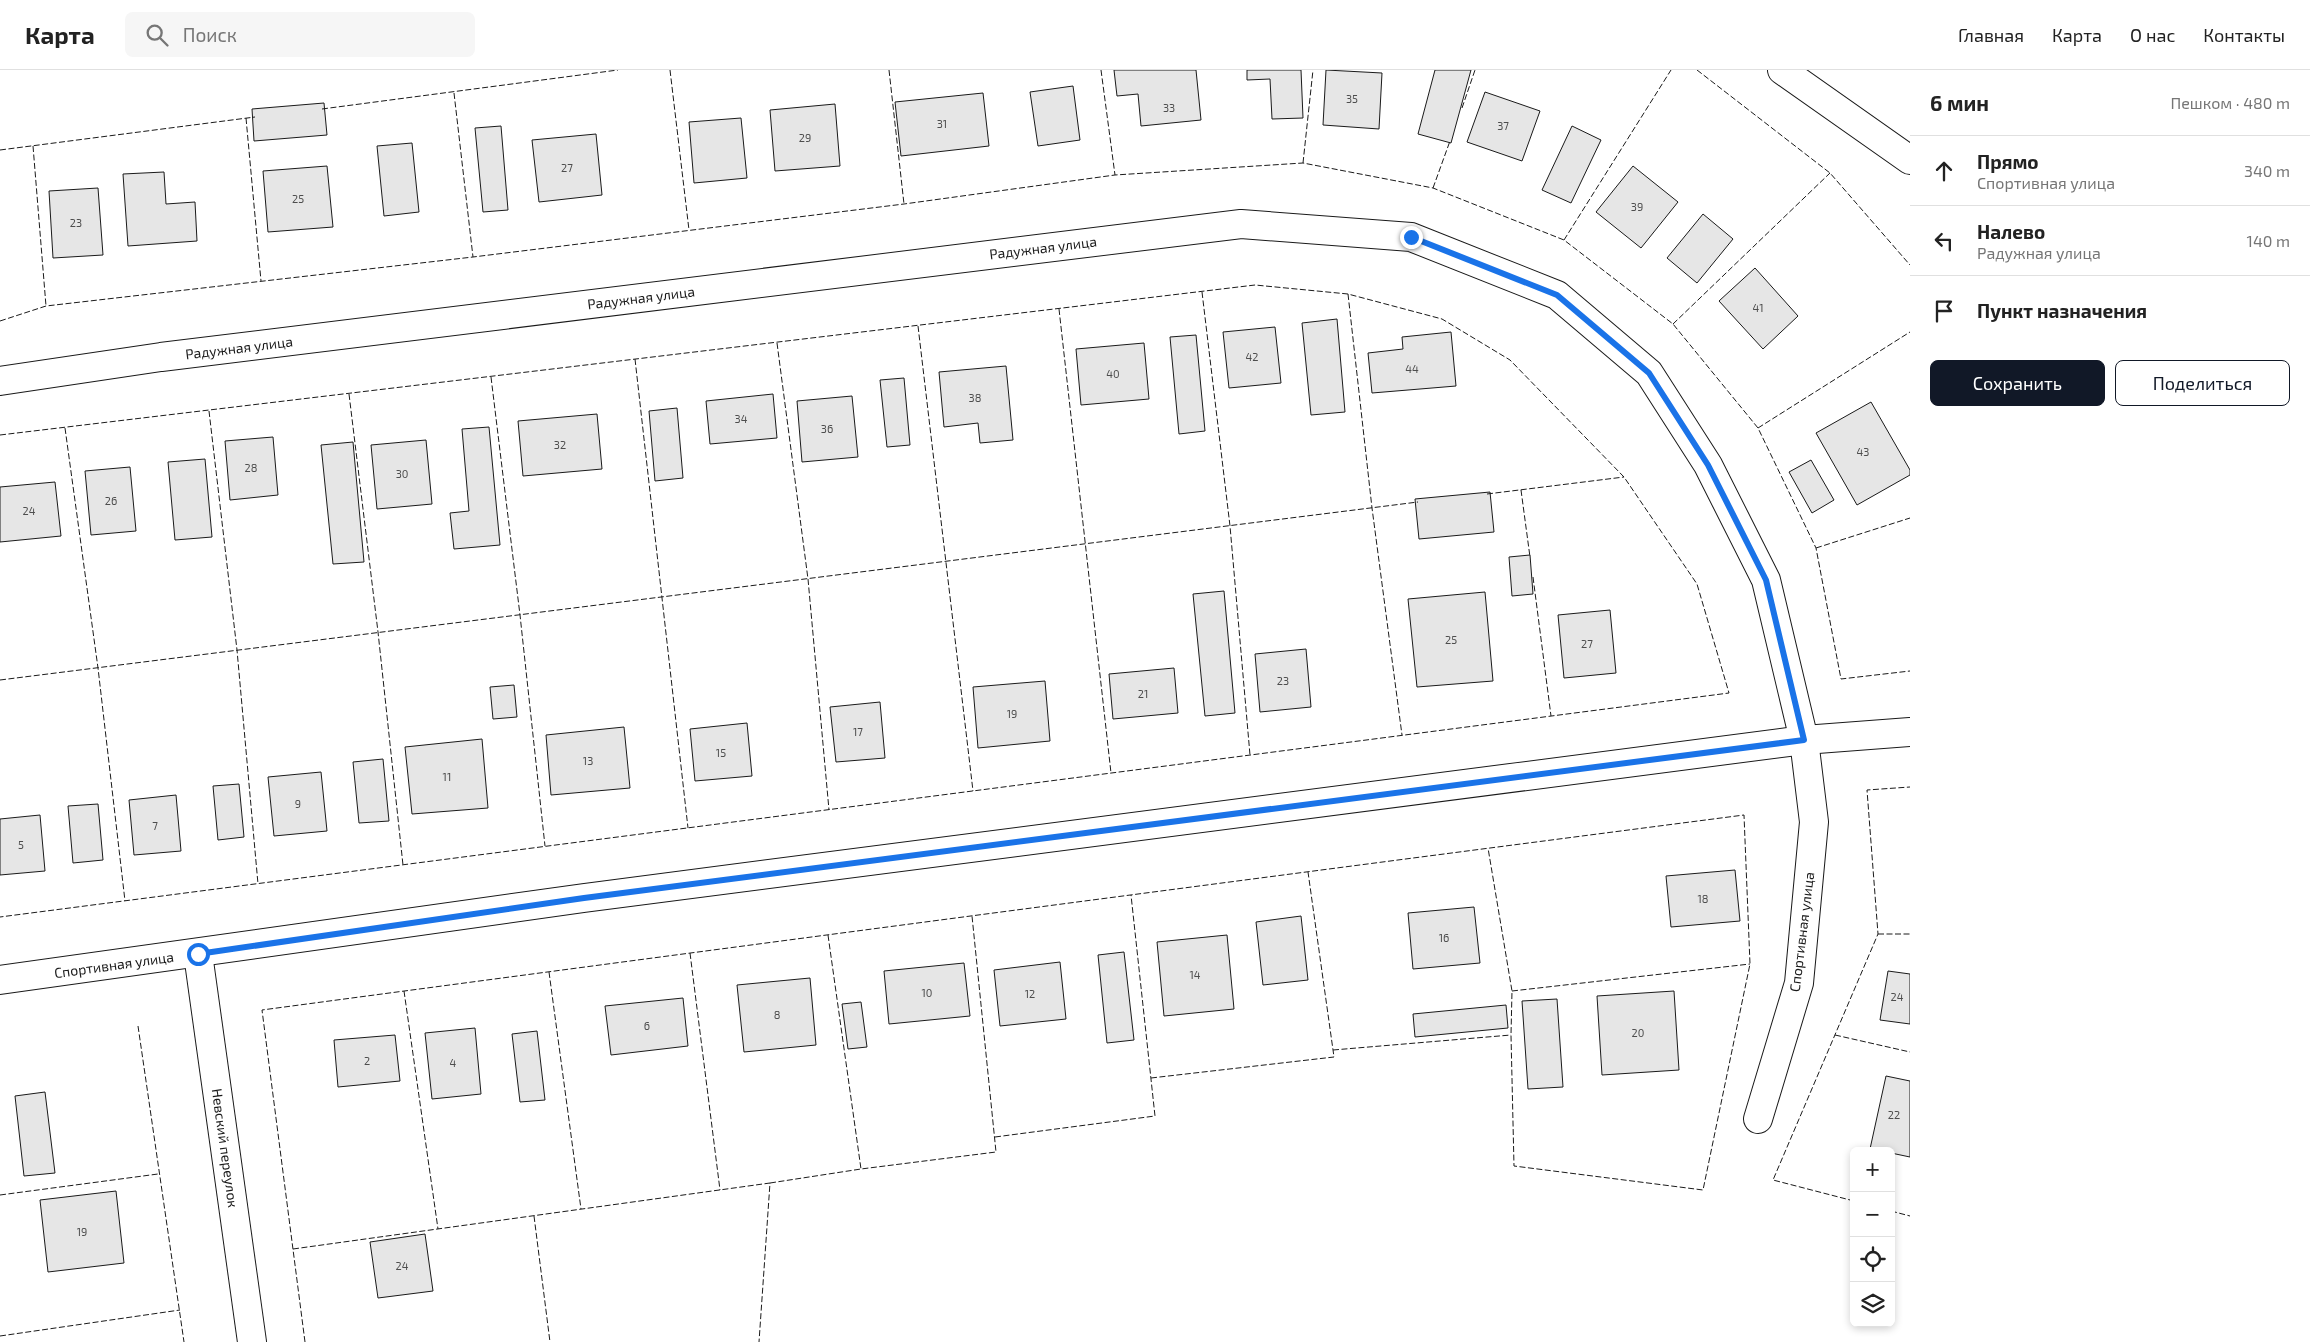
<!DOCTYPE html>
<html lang="ru">
<meta charset="utf-8">
<style>
body{margin:0;font-family:"Exo 2",sans-serif;background:#f6f6f6;color:#222}
.controls{position:absolute;right:15px;bottom:15px;display:grid;overflow:hidden;border-radius:8px;box-shadow:0 2px 8px #0003}
.controls button{width:45px;height:45px;display:grid;place-items:center;padding:0;border:0;border-bottom:1px solid #e0e0e0;background:#fff;color:#222;font:25px sans-serif}
.stop{position:absolute;width:15px;height:15px;margin:-11px;border:4px solid #1a73e8;border-radius:50%;background:#fff}
.stop.end{background:#1a73e8;border-color:#fff;box-shadow:0 1px 5px #0008}
.list{margin:0;padding:0;list-style:none}
h2{display:flex;justify-content:space-between;align-items:center;height:65px;margin:0;padding:0 20px;font-size:21px}
h2 small{font-size:16px;font-weight:400;color:#767676}
.list li{display:grid;grid-template-columns:32px 1fr auto;gap:15px;align-items:center;box-sizing:border-box;height:70px;padding:0 20px;border-top:1px solid #e0e0e0}
.list b{display:block;font-size:19px;white-space:nowrap}
.list p{margin:0;font-size:16px;white-space:nowrap;color:#767676}
.list em{font-size:16px;font-style:normal;color:#767676}
.actions{display:flex;gap:10px;padding:15px 20px}
.actions a{flex:1;padding:11px 0;border:1px solid #111827;border-radius:8px;text-align:center;font-size:18px;color:#111827}
.actions .main{background:#111827;color:#fff}
.icon{flex:none;width:28px;height:28px;fill:none;stroke:currentColor;stroke-width:2;stroke-linecap:round;stroke-linejoin:round}
.map{position:relative;flex:none;width:1910px;height:1272px;overflow:hidden}
header{display:flex;align-items:center;gap:30px;box-sizing:border-box;height:70px;padding:0 25px;background:#fff;border-bottom:1px solid #e0e0e0}
header strong{font-size:24px}
nav{display:flex;gap:28px;margin-inline-start:auto;font-size:18px}
.search{width:350px;height:45px;background:#f6f6f6;display:flex;align-items:center;gap:12px;box-sizing:border-box;padding:0 18px;border-radius:8px;color:#767676;font-size:19px}
main{display:flex}
aside{flex:1;background:#fff}
.map>svg:first-child{display:block}
</style>
<header>
<strong>Карта</strong>
<div class="search"><svg class="icon" aria-label="search" viewBox="0 0 24 24"><circle cx="10" cy="10" r="6"/><path d="M15 15l6 6"/></svg>Поиск</div>
<nav><a>Главная</a><a>Карта</a><a>О нас</a><a>Контакты</a></nav>
</header>
<main>
<div class="map">
<svg width="1910" height="1272" viewBox="0 0 1910 1272">
<rect width="100%" height="100%" fill="#fff"/>
<g fill="#e6e6e6" stroke="#1a1a1a">
<polygon points="1114,0 1196,0 1201,50 1141,56 1138,24 1117,26"/>
<polygon points="1247,0 1301,0 1303,48 1272,49 1270,9 1247,10"/>
<polygon points="1326,0 1382,3 1379,59 1323,55"/>
<polygon points="1435,0 1471,0 1451,73 1418,64"/>
<polygon points="1073,16 1080,70 1038,76 1030,22"/>
<polygon points="1485,22 1540,41 1522,91 1467,72"/>
<polygon points="983,23 989,76 901,86 895,32"/>
<polygon points="324,33 327,65 254,71 252,39"/>
<polygon points="835,34 840,96 775,101 770,40"/>
<polygon points="741,48 747,108 694,113 689,52"/>
<polygon points="501,56 508,140 483,142 475,58"/>
<polygon points="1572,56 1601,70 1571,133 1542,120"/>
<polygon points="596,64 602,125 539,132 532,70"/>
<polygon points="412,73 419,142 384,146 377,76"/>
<polygon points="327,96 333,157 268,162 263,101"/>
<polygon points="1633,96 1678,132 1641,178 1596,142"/>
<polygon points="164,102 166,134 195,132 197,171 128,176 123,104"/>
<polygon points="98,118 103,185 53,188 49,121"/>
<polygon points="1703,144 1733,169 1697,213 1667,188"/>
<polygon points="1755,198 1798,246 1763,279 1719,231"/>
<polygon points="1337,249 1345,342 1311,345 1302,253"/>
<polygon points="1275,257 1281,313 1229,318 1223,262"/>
<polygon points="1451,262 1456,316 1372,323 1368,283 1403,279 1402,267"/>
<polygon points="1196,265 1205,361 1179,364 1170,267"/>
<polygon points="1144,273 1149,329 1081,335 1076,279"/>
<polygon points="1006,296 1013,370 980,373 978,353 944,357 939,302"/>
<polygon points="904,308 910,375 887,377 880,310"/>
<polygon points="773,324 777,368 710,374 706,331"/>
<polygon points="852,326 858,387 802,392 797,331"/>
<polygon points="1871,332 1910,400 1910,405 1857,435 1816,363"/>
<polygon points="677,338 683,408 655,411 649,341"/>
<polygon points="597,344 602,399 523,406 518,351"/>
<polygon points="489,357 500,475 454,479 450,443 469,441 462,359"/>
<polygon points="273,367 278,425 230,430 225,371"/>
<polygon points="426,370 432,434 377,439 371,375"/>
<polygon points="353,372 364,492 333,494 321,375"/>
<polygon points="205,389 212,467 175,470 168,392"/>
<polygon points="1811,390 1834,430 1812,443 1789,402"/>
<polygon points="130,397 136,461 91,465 85,401"/>
<polygon points="55,412 61,466 0,472 0,417"/>
<polygon points="1490,422 1494,462 1419,469 1415,429"/>
<polygon points="1530,485 1533,524 1512,526 1509,487"/>
<polygon points="1224,521 1235,643 1205,646 1193,524"/>
<polygon points="1485,522 1493,611 1417,617 1408,529"/>
<polygon points="1610,540 1616,603 1564,608 1558,545"/>
<polygon points="1306,579 1311,637 1260,642 1255,584"/>
<polygon points="1174,598 1178,643 1113,649 1109,604"/>
<polygon points="1045,611 1050,671 978,678 973,617"/>
<polygon points="514,615 517,647 493,649 490,617"/>
<polygon points="880,632 885,688 836,692 830,637"/>
<polygon points="747,653 752,706 695,711 690,659"/>
<polygon points="624,657 630,718 551,725 546,665"/>
<polygon points="482,669 488,738 412,744 405,677"/>
<polygon points="383,689 389,751 359,753 353,692"/>
<polygon points="321,702 327,761 274,766 268,707"/>
<polygon points="239,714 244,767 218,770 213,716"/>
<polygon points="176,725 181,781 134,785 129,730"/>
<polygon points="98,734 103,790 73,793 68,736"/>
<polygon points="40,745 45,801 0,805 0,749"/>
<polygon points="1735,800 1740,851 1671,857 1666,806"/>
<polygon points="1474,837 1480,893 1413,899 1408,843"/>
<polygon points="1301,846 1308,910 1263,915 1256,852"/>
<polygon points="1227,865 1234,939 1164,946 1157,872"/>
<polygon points="1124,882 1134,970 1107,973 1098,885"/>
<polygon points="1060,892 1066,949 1000,956 994,900"/>
<polygon points="964,893 970,946 889,954 884,901"/>
<polygon points="1888,901 1910,904 1910,954 1880,950"/>
<polygon points="810,908 816,975 744,982 737,915"/>
<polygon points="1674,921 1679,1000 1602,1005 1597,926"/>
<polygon points="683,928 688,976 611,985 605,936"/>
<polygon points="1557,929 1563,1017 1528,1019 1522,931"/>
<polygon points="861,932 867,977 848,979 842,934"/>
<polygon points="1506,935 1508,958 1415,967 1413,944"/>
<polygon points="475,958 481,1024 432,1029 425,963"/>
<polygon points="537,961 545,1030 520,1032 512,964"/>
<polygon points="395,965 400,1011 338,1017 334,970"/>
<polygon points="1886,1006 1910,1011 1910,1087 1891,1083 1891,1081 1870,1079"/>
<polygon points="45,1022 55,1103 24,1106 15,1026"/>
<polygon points="116,1121 124,1193 48,1202 40,1130"/>
<polygon points="425,1164 433,1221 378,1228 370,1172"/>
</g>
<g fill="none" stroke-linecap="round" stroke-linejoin="round">
<defs>
<g id="street">
<polyline points="1782,0 1910,90"/>
<polyline points="0,311 161,287 1241,154 1411,167 1557,225 1649,303 1708,395 1766,510 1804,670 1814,752 1799,913 1758,1049"/>
<polyline points="198,884 252,1272"/>
<polyline points="0,910 584,828 1804,670 1910,662"/>
</g>
</defs>
<use href="#street" stroke="#1a1a1a" stroke-width="30"/>
<use href="#street" stroke="#fff" stroke-width="28"/>
<g stroke="#1a1a1a" stroke-width="1" stroke-dasharray="6 2.5" stroke-linecap="butt">
<polyline points="670,0 689,160"/>
<polyline points="889,0 904,134"/>
<polyline points="1101,0 1115,105"/>
<polyline points="1697,0 1830,103 1910,195"/>
<polyline points="454,23 473,187"/>
<polyline points="1462,38 1475,0"/>
<polyline points="322,39 618,0"/>
<polyline points="246,48 261,211"/>
<polyline points="33,76 46,236"/>
<polyline points="0,80 255,47"/>
<polyline points="1303,93 1313,0"/>
<polyline points="1433,118 1450,71"/>
<polyline points="1564,170 1671,0"/>
<polyline points="1202,222 1230,456 1250,685"/>
<polyline points="1348,224 1372,438 1402,665"/>
<polyline points="1059,239 1111,703"/>
<polyline points="0,251 46,236 473,187 904,134 1115,105 1303,93 1433,118 1564,170 1673,254 1758,358 1816,478 1841,609 1910,601"/>
<polyline points="1673,254 1830,103"/>
<polyline points="918,256 973,721"/>
<polyline points="777,273 808,509 829,740"/>
<polyline points="635,289 688,758"/>
<polyline points="491,307 520,545 545,776"/>
<polyline points="349,324 378,562 403,795"/>
<polyline points="209,341 237,580 258,814"/>
<polyline points="65,358 98,598 125,831"/>
<polyline points="1758,358 1910,262"/>
<polyline points="0,365 1255,215 1348,224 1442,249 1510,290 1624,407 1697,514 1729,623 0,847"/>
<polyline points="1521,420 1530,487"/>
<polyline points="1487,424 1624,407"/>
<polyline points="1816,478 1910,448"/>
<polyline points="1533,507 1551,646"/>
<polyline points="0,610 1418,432"/>
<polyline points="1878,864 1910,864"/>
<polyline points="828,865 861,1099"/>
<polyline points="690,883 720,1120"/>
<polyline points="549,902 581,1139"/>
<polyline points="404,921 438,1159"/>
<polyline points="1512,921 1750,894"/>
<polyline points="138,956 184,1272"/>
<polyline points="1835,965 1910,982"/>
<polyline points="1333,980 1511,965"/>
<polyline points="1151,1008 1334,987 1308,802"/>
<polyline points="995,1067 1155,1046 1131,825"/>
<polyline points="770,1113 861,1099 996,1082 972,846"/>
<polyline points="0,1125 158,1104"/>
<polyline points="1854,1131 1773,1110 1878,864 1867,720 1910,717"/>
<polyline points="1891,1141 1910,1146"/>
<polyline points="534,1146 550,1272"/>
<polyline points="293,1179 770,1113 759,1272"/>
<polyline points="0,1266 180,1240"/>
<path d="M305,1272l-43,-332c494,-66 988,-131 1482,-195l6,149 -47,226 -189,-24 -3,-131 1,-44 -24,-143"/>
</g>
</g>
<g fill="none" stroke-linecap="round" stroke-linejoin="round">
<polyline stroke="#1a73e8" stroke-width="6" points="198,884 584,828 1804,670 1766,510 1708,395 1649,303 1557,225 1411,167"/>
</g>
<g text-anchor="middle" stroke-width="4" stroke-linejoin="round" paint-order="stroke">
<g font-size="11" fill="#4d4d4d">
<text x="1352" y="33">35</text>
<text x="1169" y="42">33</text>
<text x="942" y="58">31</text>
<text x="1503" y="60">37</text>
<text x="805" y="72">29</text>
<text x="567" y="102">27</text>
<text x="298" y="133">25</text>
<text x="1637" y="141">39</text>
<text x="76" y="157">23</text>
<text x="1758" y="242">41</text>
<text x="1252" y="291">42</text>
<text x="1412" y="303">44</text>
<text x="1113" y="308">40</text>
<text x="975" y="332">38</text>
<text x="741" y="353">34</text>
<text x="827" y="363">36</text>
<text x="560" y="379">32</text>
<text x="1863" y="386">43</text>
<text x="251" y="402">28</text>
<text x="402" y="408">30</text>
<text x="111" y="435">26</text>
<text x="29" y="445">24</text>
<text x="1451" y="574">25</text>
<text x="1587" y="578">27</text>
<text x="1283" y="615">23</text>
<text x="1143" y="628">21</text>
<text x="1012" y="648">19</text>
<text x="858" y="666">17</text>
<text x="721" y="687">15</text>
<text x="588" y="695">13</text>
<text x="447" y="711">11</text>
<text x="298" y="738">9</text>
<text x="155" y="760">7</text>
<text x="21" y="779">5</text>
<text x="1703" y="833">18</text>
<text x="1444" y="872">16</text>
<text x="1195" y="909">14</text>
<text x="927" y="927">10</text>
<text x="1030" y="928">12</text>
<text x="1897" y="931">24</text>
<text x="777" y="949">8</text>
<text x="647" y="960">6</text>
<text x="1638" y="967">20</text>
<text x="367" y="995">2</text>
<text x="453" y="997">4</text>
<text x="1894" y="1049">22</text>
<text x="82" y="1166">19</text>
<text x="402" y="1200">24</text>
</g>
<g font-size="14" fill="#1a1a1a" stroke="#fff">
<text transform="translate(1043 178) rotate(-7)" y="5">Радужная улица</text>
<text transform="translate(641 228) rotate(-7)" y="5">Радужная улица</text>
<text transform="translate(239 278) rotate(-7)" y="5">Радужная улица</text>
<text transform="translate(1802 862) rotate(-83)" y="5">Спортивная улица</text>
<text transform="translate(114 895) rotate(-8)" y="5">Спортивная улица</text>
<text transform="translate(225 1078) rotate(82)" y="5">Невский переулок</text>
</g>
</g>
</svg>
<div class="controls">
<button>+</button>
<button>−</button>
<button><svg class="icon" aria-label="locate" viewBox="0 0 24 24"><circle cx="12" cy="12" r="6"/><path d="M12 2v4M12 18v4M2 12h4M18 12h4"/></svg></button>
<button><svg class="icon" aria-label="layers" viewBox="0 0 24 24"><path d="M12 4l9 5-9 5-9-5zM3 14l9 5 9-5"/></svg></button>
</div>
<div class="stop" style="left:198px;top:884px"></div>
<div class="stop end" style="left:1411px;top:167px"></div>
</div>
<aside>
<h2>6 мин<small>Пешком · 480 m</small></h2>
<ul class="list">
<li><svg class="icon" aria-label="ahead" viewBox="0 0 24 24"><path d="M12 20V5M6 11l6-6 6 6"/></svg><div><b>Прямо</b><p>Спортивная улица</p></div><em>340 m</em></li>
<li><svg class="icon" aria-label="left" viewBox="0 0 24 24"><path d="M17 20v-9H6M10 6l-5 5 5 5"/></svg><div><b>Налево</b><p>Радужная улица</p></div><em>140 m</em></li>
<li><svg class="icon" aria-label="arrive" viewBox="0 0 24 24"><path d="M6 21V4h12l-3 4 3 4H6"/></svg><div><b>Пункт назначения</b></div></li>
</ul>
<div class="actions"><a class="main">Сохранить</a><a>Поделиться</a></div>
</aside>
</main>
